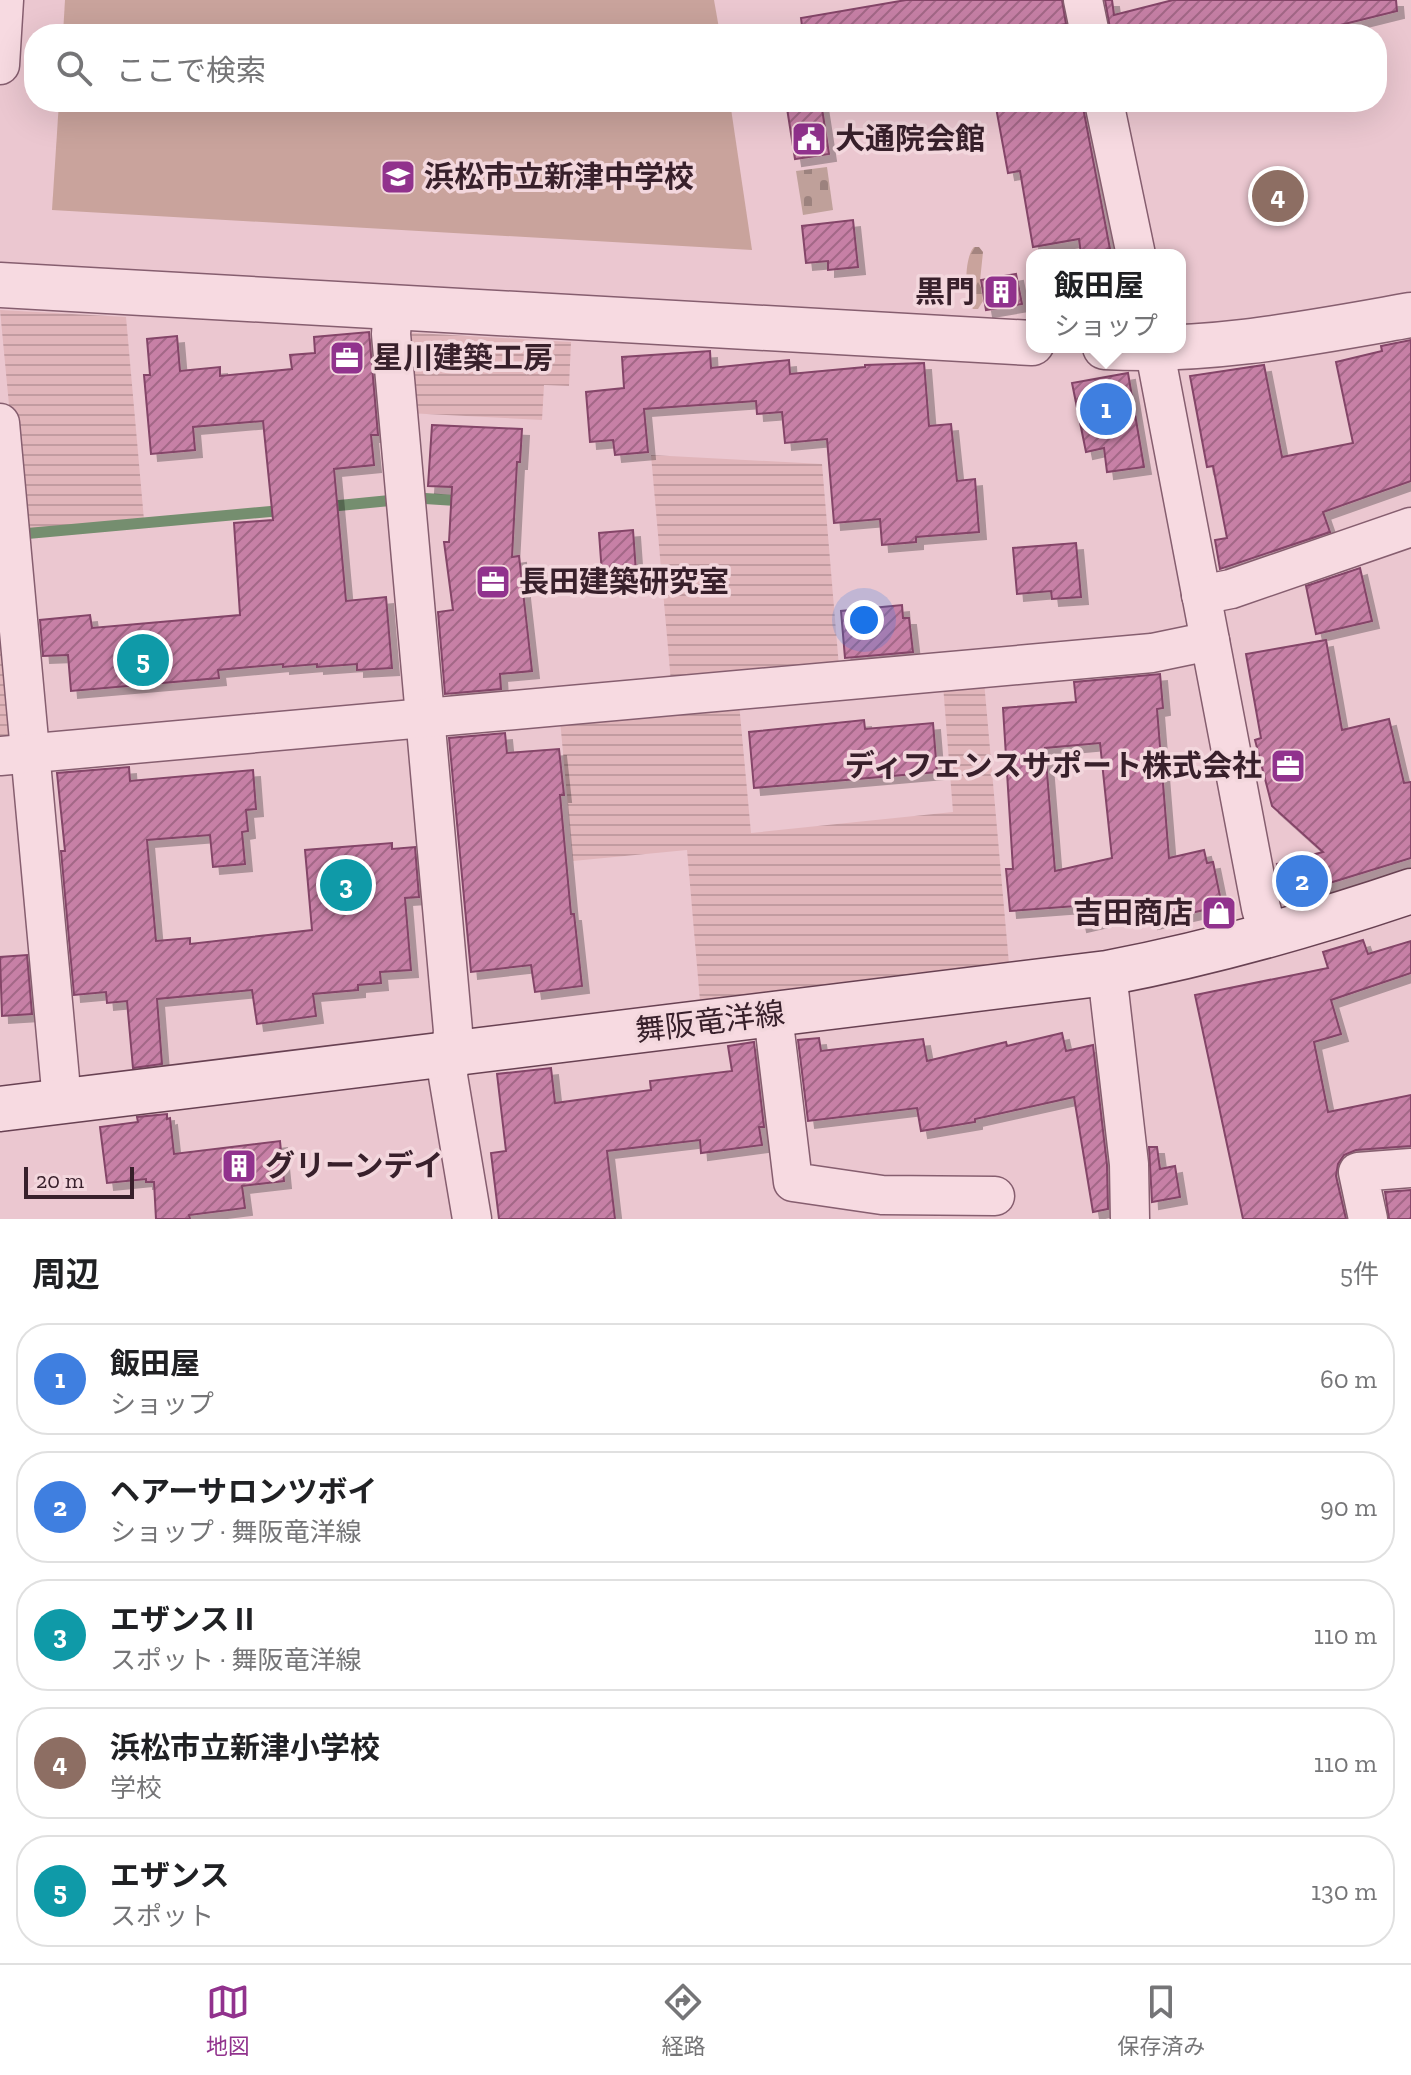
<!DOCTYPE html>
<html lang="ja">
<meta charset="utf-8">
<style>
body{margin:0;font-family:"Zilla Slab","Noto Sans JP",serif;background:#f6f6f6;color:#202124}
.scale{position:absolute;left:24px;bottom:20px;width:110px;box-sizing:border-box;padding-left:8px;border:4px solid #38202b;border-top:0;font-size:22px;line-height:28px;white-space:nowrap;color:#38202b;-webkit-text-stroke:6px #f3d7dd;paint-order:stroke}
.you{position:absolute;left:864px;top:620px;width:28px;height:28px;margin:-20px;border:6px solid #fff;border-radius:50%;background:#1a73e8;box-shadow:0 0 0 12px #1a73e833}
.badge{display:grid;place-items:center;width:52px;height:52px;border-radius:50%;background:#91328d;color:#fff;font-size:26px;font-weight:700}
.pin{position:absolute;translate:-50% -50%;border:4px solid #fff;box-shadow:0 2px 8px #0006}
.popup{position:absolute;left:1026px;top:249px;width:160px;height:104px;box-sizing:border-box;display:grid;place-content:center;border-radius:16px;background:#fff;filter:drop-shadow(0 2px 6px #0005);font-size:26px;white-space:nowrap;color:#757577}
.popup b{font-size:30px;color:#202124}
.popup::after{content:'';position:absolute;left:50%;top:100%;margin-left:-16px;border:16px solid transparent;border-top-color:#fff}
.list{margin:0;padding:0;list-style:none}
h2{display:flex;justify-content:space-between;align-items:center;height:104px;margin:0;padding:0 32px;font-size:34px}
h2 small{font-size:26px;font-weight:400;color:#757577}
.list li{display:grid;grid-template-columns:52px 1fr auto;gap:24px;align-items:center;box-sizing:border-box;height:112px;margin:0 16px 16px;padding:0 16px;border:2px solid #e0e0e0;border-radius:32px}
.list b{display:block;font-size:30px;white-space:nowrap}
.list p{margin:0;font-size:26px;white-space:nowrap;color:#757577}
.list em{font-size:26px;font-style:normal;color:#757577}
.icon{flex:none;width:44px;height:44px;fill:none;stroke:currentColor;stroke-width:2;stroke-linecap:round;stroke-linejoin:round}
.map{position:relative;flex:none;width:1411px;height:1219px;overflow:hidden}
.search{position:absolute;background:#fff;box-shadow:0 8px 32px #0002;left:24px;right:24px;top:24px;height:88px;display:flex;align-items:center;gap:20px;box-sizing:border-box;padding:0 28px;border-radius:32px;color:#757577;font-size:30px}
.sheet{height:744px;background:#fff}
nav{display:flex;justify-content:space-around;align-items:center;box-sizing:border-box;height:112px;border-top:2px solid #e0e0e0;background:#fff;font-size:22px;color:#757577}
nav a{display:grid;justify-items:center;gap:4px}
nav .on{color:#91328d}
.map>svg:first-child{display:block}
</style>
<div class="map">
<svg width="1411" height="1219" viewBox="0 0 1411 1219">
<defs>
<pattern id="farmland-rules" width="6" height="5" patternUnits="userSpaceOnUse" patternTransform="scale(2)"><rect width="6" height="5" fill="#e1b5ba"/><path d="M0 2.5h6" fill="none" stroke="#c29ba0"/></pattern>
<pattern id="forest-firs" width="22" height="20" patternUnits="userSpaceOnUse" patternTransform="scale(2)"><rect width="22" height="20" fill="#c9a39c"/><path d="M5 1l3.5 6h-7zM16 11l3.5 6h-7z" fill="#a4847f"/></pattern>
<pattern id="cemetery-stones" width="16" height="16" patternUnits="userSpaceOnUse" patternTransform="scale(2)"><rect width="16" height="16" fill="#bfa09a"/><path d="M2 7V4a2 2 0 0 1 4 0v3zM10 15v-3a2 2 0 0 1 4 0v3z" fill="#9c827e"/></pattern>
<pattern id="building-hatch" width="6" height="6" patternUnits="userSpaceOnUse" patternTransform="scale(2)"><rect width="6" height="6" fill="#c780a6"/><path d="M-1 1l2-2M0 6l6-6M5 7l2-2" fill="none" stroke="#a36887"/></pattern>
<filter id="shadow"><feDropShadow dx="7" dy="7" stdDeviation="0" flood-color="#0004"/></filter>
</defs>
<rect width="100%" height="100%" fill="#ebc7d0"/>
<g fill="url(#farmland-rules)">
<polygon points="0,310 126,317 144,520 21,531"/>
<polygon points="399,332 571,342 569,386 544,385 542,420 407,413"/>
<polygon points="651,455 822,464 839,667 671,682"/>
<polygon points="0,542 18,732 0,742"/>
<polygon points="984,681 1009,964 700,1001 687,850 573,861 560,720 739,703 751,833 953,812 943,685"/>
</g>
<path fill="url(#forest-firs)" d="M974,247h5l4,5 -3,29 3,20 -5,8h-5c-9,-11 -9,-51 1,-62z"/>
<polygon fill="url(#cemetery-stones)" points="827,167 833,210 803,215 796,171"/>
<g fill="#c9a39c">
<polygon points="65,0 714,0 720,34 63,34"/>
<polygon points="59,102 730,102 752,250 52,210"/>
</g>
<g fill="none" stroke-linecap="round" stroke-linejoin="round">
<g stroke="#758e6f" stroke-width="11">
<polyline points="417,498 464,501"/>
<polyline points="324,507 395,500"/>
<polyline points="22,534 287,510"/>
</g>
</g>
<g fill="url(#building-hatch)" stroke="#844568" stroke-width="2" fill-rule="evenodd" filter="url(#shadow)">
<polygon points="906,0 1062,0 1066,24 1009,34 803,34 801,18"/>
<polygon points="1105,0 1112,0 1114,15 1173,0 1396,0 1397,11 1304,34 1111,34"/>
<polygon points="786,102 821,102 829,154 795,159"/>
<polygon points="995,102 1082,102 1110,249 1081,254 1079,239 1033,247 1020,171 1008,173"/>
<polygon points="853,220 858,267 828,270 828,261 806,263 802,226"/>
<polygon points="1016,274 1022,304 986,310 981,280"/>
<polygon points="369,332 378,435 371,435 374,465 334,469 346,601 386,597 392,668 357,670 357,664 317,667 317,664 283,667 283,664 218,670 219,678 71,691 68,655 43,656 40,620 90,615 92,628 240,615 234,523 273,520 263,421 193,427 195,450 151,454 144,375 150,375 147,339 177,336 180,371 220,367 220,376 292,369 290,355 315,353 314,337"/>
<polygon points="1411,340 1411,481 1323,512 1330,532 1220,569 1215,540 1227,538 1213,466 1207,467 1190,376 1264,365 1282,457 1353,443 1336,362 1382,351 1381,346"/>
<polygon points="710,351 711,368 789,360 790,374 865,367 865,365 924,363 929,426 951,424 957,481 975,479 979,532 916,537 916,542 882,545 880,519 834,523 827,439 785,443 782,412 757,414 756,401 644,409 648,452 615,455 613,440 590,442 586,392 624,388 622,357"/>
<polygon points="1128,373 1144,467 1107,472 1104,448 1086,452 1072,383"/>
<polygon points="432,425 522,429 520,462 517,462 512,557 519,556 532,671 500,674 501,689 445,694 438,612 453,610 444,542 449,542 452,487 428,486"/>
<polygon points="633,530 636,572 602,574 599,533"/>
<polygon points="1076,543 1081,597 1052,599 1051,591 1017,594 1013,548"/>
<polygon points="1360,568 1372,621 1316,634 1306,586"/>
<polygon points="902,605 903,618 909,618 913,652 845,658 841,611"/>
<polygon points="1326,640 1342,730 1389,719 1404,783 1411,782 1411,858 1323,885 1325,892 1293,902 1286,898 1277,864 1323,852 1272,806 1255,740 1261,738 1246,654"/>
<path d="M1160,674l3,34 -6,1 12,149 35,-8 3,13 6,-1 9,44 -71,16 -3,-13 -68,16 -4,-19 -66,5 -4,-42h7l-10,-161 73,-6 -2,-20zM1100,743l12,115 -57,13 -10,-123z"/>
<polygon points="864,720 865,729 933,723 937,772 754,788 749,732"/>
<polygon points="505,733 507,753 559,749 564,795 560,795 571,914 574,914 582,986 535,992 531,965 471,972 449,738"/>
<polygon points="129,767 130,781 253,770 256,809 246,810 248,831 242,832 245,864 213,867 210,835 147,840 156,941 190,938 190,944 312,930 305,850 392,843 392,849 415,847 419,897 405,898 411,970 380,972 381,983 358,985 358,990 313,994 316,1016 257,1024 252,990 157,999 162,1064 133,1068 127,1001 107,1003 106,992 74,995 61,851 65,851 57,773"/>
<polygon points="1363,940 1368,954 1411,941 1411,973 1331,1000 1341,1034 1314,1042 1328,1112 1411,1095 1411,1146 1356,1150 1344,1155 1338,1164 1336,1176 1346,1219 1243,1219 1195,995 1328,968 1323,952"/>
<polygon points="27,955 32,1014 2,1016 0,957"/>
<polygon points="1062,1033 1066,1051 1093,1045 1107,1165 1108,1209 1093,1212 1074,1097 975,1119 975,1122 921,1131 917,1108 808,1121 798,1040 819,1038 821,1051 923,1039 927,1061 1006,1042 1007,1046"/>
<polygon points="754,1042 764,1127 759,1127 762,1145 701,1153 700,1140 607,1151 615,1219 499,1219 491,1153 506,1151 497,1074 551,1068 555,1103 651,1090 650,1081 732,1071 728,1046"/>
<polygon points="167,1114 167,1119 170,1118 174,1154 280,1141 284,1181 242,1186 245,1208 189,1215 190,1219 156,1219 154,1182 146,1182 146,1179 107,1183 100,1127 138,1122 137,1117"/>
<polygon points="1149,1147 1157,1147 1160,1169 1175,1166 1180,1197 1152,1202"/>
<polygon points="1411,1190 1411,1219 1389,1219 1385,1192"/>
</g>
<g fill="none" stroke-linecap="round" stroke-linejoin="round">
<defs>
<g id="minor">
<polyline points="1083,0 1090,34"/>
<polyline points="0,65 4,0"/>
<polyline points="1104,102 1136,255"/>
<polyline points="393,307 391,334 453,1031 448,1076 472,1219"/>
<polyline points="1154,347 1261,908 1269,936"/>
<polyline points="0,423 62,1101"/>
<polyline points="1201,595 1231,589 1411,527"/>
<polyline points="0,756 1152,653 1210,641"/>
<polyline points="1107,973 1129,1164 1130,1219"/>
<polyline points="773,1015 793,1182 882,1195 995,1196"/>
<polyline points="1368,1219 1358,1172 1411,1168"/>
</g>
<g id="tertiary">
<polyline points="0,285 1032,343"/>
<path d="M1105,347c104,6 204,-14 306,-32"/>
</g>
<path id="secondary" d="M0,1109l1107,-136c104,-20 204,-48 304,-82"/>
</defs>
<use href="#minor" stroke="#865e6f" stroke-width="41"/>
<use href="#tertiary" stroke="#865e6f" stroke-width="47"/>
<use href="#secondary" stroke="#684152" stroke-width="47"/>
<use href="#minor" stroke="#f7dae1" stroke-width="38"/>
<use href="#tertiary" stroke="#f7dae1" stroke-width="44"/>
<use href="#secondary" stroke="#f7dae1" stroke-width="44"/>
</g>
<defs>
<symbol id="civic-square" viewBox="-11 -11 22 22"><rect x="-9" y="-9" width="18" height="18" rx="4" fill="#91328d" stroke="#f3d7dd"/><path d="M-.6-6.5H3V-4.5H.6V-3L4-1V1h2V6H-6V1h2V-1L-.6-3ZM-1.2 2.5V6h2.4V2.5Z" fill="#fff"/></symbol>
<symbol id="school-square" viewBox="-11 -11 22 22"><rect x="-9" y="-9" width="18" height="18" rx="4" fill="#91328d" stroke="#f3d7dd"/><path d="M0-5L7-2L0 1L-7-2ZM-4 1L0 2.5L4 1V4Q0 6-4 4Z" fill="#fff"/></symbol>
<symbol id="building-square" viewBox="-11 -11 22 22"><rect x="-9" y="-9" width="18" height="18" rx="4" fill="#91328d" stroke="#f3d7dd"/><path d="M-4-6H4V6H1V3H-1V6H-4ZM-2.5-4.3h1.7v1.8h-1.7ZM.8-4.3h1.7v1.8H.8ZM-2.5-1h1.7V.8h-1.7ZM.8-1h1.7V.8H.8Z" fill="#fff"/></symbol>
<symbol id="office-square" viewBox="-11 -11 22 22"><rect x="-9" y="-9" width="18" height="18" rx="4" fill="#91328d" stroke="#f3d7dd"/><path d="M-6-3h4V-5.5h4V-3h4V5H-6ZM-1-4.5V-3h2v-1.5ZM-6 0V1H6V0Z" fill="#fff"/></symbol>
<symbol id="shop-square" viewBox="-11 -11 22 22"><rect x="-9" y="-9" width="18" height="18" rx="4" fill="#91328d" stroke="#f3d7dd"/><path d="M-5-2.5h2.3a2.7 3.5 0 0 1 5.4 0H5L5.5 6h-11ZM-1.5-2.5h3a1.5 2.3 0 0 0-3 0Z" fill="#fff"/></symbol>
</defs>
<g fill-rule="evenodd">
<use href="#civic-square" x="789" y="119" width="40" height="40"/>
<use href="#school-square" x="378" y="157" width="40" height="40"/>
<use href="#building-square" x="981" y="272" width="40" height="40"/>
<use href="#office-square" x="327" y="338" width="40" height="40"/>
<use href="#office-square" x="473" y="562" width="40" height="40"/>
<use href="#office-square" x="1268" y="746" width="40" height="40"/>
<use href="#shop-square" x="1199" y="893" width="40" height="40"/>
<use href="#building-square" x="219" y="1146" width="40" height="40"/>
</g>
<g text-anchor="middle" stroke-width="7" stroke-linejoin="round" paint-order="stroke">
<g font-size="30" font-weight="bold" fill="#38202b" stroke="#f3d7dd" text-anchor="start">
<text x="835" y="149">大通院会館</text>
<text x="424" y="187">浜松市立新津中学校</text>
<text x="975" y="302" text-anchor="end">黒門</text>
<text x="373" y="368">星川建築工房</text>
<text x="519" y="592">長田建築研究室</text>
<text x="1262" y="776" text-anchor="end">ディフェンスサポート株式会社</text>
<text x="1193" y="923" text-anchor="end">吉田商店</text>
<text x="265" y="1176">グリーンデイ</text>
</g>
<g font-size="30" fill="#38202b" stroke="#f3d7dd">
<text transform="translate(710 1022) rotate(-7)" y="10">舞阪竜洋線</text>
</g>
</g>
</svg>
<div class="scale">20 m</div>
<div class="you"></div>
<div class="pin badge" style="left:1106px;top:409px;background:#3f7fe0">1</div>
<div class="popup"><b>飯田屋</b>ショップ</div>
<div class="pin badge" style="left:1302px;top:881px;background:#3f7fe0">2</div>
<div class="pin badge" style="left:346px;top:885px;background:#0f9aa8">3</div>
<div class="pin badge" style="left:1278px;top:196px;background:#8d6e63">4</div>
<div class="pin badge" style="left:143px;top:660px;background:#0f9aa8">5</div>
<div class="search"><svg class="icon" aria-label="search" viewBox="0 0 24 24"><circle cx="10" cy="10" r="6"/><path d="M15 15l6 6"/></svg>ここで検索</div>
</div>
<section class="sheet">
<h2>周辺<small>5件</small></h2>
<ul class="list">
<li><span class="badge" style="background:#3f7fe0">1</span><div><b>飯田屋</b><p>ショップ</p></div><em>60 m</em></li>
<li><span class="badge" style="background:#3f7fe0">2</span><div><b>ヘアーサロンツボイ</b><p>ショップ · 舞阪竜洋線</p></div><em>90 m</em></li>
<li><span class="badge" style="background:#0f9aa8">3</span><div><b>エザンスⅡ</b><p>スポット · 舞阪竜洋線</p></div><em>110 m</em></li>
<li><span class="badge" style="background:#8d6e63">4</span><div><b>浜松市立新津小学校</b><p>学校</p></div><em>110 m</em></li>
<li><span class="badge" style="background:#0f9aa8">5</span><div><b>エザンス</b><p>スポット</p></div><em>130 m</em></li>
</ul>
</section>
<nav>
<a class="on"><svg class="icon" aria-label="map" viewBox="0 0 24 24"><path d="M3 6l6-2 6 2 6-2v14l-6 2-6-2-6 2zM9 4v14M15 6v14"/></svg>地図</a>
<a><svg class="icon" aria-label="directions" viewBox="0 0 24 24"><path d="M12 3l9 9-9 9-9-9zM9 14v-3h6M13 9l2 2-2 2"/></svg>経路</a>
<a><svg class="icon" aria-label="saved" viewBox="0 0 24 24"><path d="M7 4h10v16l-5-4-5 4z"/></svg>保存済み</a>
</nav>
